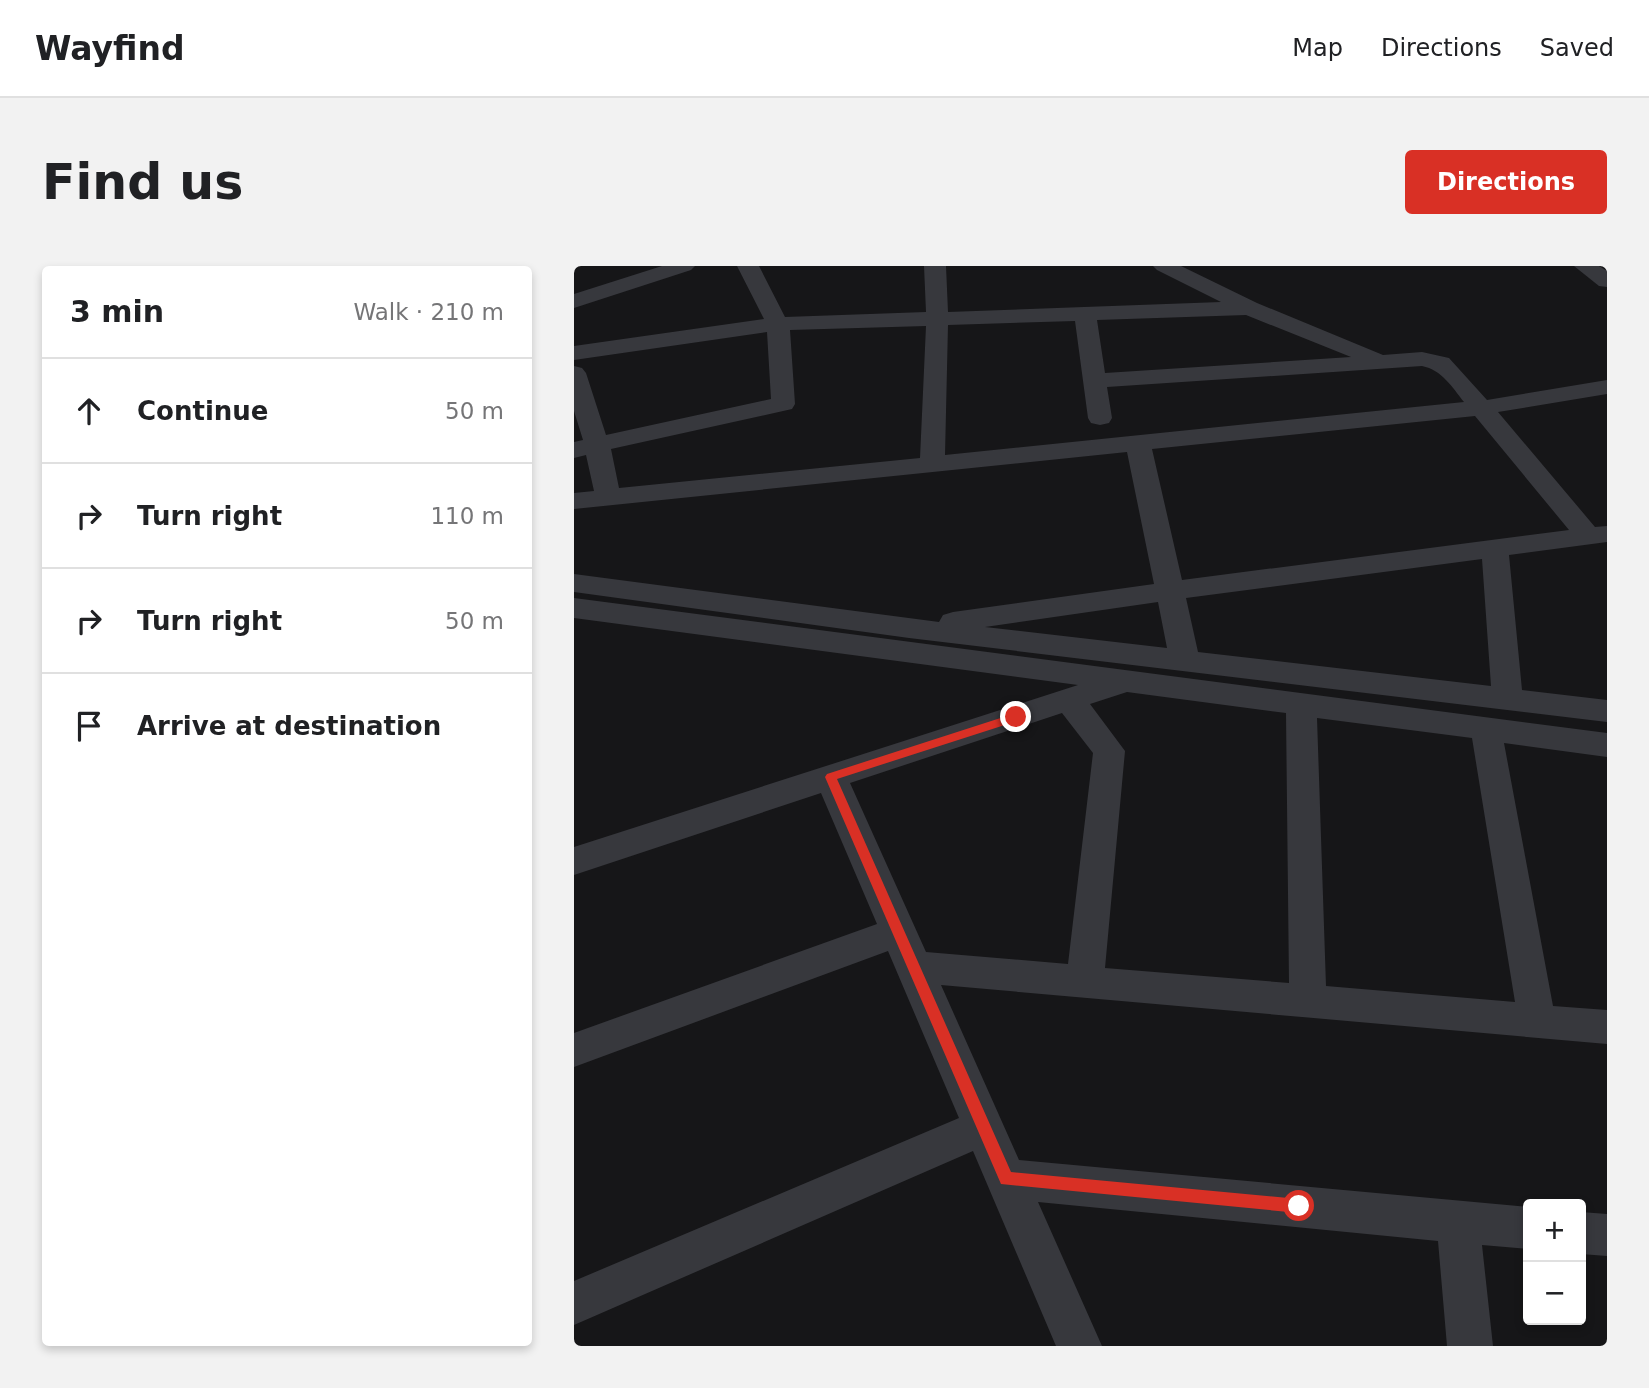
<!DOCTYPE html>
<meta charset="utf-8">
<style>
body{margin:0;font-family:"DejaVu Sans",sans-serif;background:#f2f2f2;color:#202124}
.controls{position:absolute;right:21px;bottom:21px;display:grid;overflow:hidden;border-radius:7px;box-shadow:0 4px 10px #0003}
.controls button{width:63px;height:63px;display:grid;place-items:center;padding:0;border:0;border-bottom:2px solid #e0e0e0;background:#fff;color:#202124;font:35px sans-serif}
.stop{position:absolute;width:21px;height:21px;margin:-16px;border:5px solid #d93025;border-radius:50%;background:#fff}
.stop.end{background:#d93025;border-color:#fff;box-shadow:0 2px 7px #0008}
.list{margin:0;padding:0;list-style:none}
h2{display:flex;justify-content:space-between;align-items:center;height:91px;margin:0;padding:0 28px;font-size:30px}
h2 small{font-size:23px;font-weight:400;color:#757577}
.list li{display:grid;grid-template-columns:46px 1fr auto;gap:21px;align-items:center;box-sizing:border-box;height:105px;padding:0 28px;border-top:2px solid #e0e0e0}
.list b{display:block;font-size:26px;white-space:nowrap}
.list em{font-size:23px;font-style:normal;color:#757577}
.icon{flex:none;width:38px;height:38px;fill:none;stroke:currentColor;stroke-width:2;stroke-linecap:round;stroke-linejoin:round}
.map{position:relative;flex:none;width:1033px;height:1080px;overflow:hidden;border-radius:7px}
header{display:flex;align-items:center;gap:42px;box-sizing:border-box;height:98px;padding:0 35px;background:#fff;border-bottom:2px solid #e0e0e0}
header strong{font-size:33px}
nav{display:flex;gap:38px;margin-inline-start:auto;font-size:24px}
.intro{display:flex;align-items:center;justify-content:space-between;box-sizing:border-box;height:168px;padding:0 42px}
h1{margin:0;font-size:49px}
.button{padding:18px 32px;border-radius:7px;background:#d93025;color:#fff;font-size:24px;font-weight:700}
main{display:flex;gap:42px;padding:0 42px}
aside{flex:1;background:#fff;border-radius:7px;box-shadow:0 4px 10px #0003}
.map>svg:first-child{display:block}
</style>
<header>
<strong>Wayfind</strong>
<nav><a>Map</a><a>Directions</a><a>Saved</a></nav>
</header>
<div class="intro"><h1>Find us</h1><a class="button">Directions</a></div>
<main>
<aside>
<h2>3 min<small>Walk · 210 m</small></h2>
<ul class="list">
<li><svg class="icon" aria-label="ahead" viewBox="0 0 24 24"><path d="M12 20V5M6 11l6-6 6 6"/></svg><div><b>Continue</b></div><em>50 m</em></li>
<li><svg class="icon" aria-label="right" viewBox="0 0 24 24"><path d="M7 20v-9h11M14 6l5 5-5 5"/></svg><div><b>Turn right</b></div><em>110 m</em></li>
<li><svg class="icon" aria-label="right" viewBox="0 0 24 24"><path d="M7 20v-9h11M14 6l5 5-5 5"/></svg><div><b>Turn right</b></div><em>50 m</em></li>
<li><svg class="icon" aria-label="arrive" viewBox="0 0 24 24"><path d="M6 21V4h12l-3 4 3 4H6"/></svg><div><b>Arrive at destination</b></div></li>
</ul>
</aside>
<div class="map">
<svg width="1033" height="1080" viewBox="0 0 1033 1080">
<rect width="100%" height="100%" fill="#161618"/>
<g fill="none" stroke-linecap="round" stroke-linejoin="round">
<g fill="#37383d" fill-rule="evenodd">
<polygon points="88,0 121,0 117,4 0,42 0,28"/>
<path d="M163,0h22l26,51 141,-5 -2,-46h22l2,46 273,-10 -64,-32 -4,-4h28l76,37 126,52 39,-3 27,6 38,42 120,-20v14l-109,18 97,115 12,-1v16l-98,13 13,135 85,10v22l-698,-84 -335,-46v-18l365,48 4,-7 10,-3 201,-28 -27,-132 -553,57v-16l20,-2 -8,-36 -12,3v-16l9,-2 -9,-29v-45l8,2 4,5 20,62 165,-36 -4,-67 -193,28v-14l190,-27zM672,49l105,42 -246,16 -8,-53zM501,55l13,97 3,5 9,2 9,-2 3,-5 -5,-31 315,-21c20,4 30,21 42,36l-519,53 3,-130zM352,60l-6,132 -301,30 -8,-39 181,-40 3,-5 -5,-74zM901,150l94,114 -387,50 -30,-131zM908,293l9,127 -293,-34 -12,-54zM584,336l9,46 -182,-21z"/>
<polygon points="1000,0 1025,0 1033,5 1033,21 1025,20"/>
<path d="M0,332l1033,135v24l-103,-14 49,263 54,4v34l-666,-59 78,175 509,47v42l-46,-4 11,101h-46l-9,-105 -400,-39 64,144h-46l-83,-195 -399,174v-44l385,-163 -71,-167 -314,116v-34l303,-109 -56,-131 -247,82v-28l504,-162 -504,-67zM553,426l159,21 3,270 -184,-15 20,-217 -35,-47zM488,447l31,40 -25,211 -142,-12 -76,-169zM743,452l155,20 43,264 -189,-16z"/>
<polygon points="1007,946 1033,948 1033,990 1007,988"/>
</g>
</g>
<polygon fill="#d93025" points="442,447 446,448 446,454 263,513 437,906 725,933 730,935 732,940 730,945 725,947 427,918 251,511 253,508"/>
</svg>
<div class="controls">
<button>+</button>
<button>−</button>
</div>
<div class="stop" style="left:725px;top:940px"></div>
<div class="stop end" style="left:442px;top:451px"></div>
</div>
</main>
